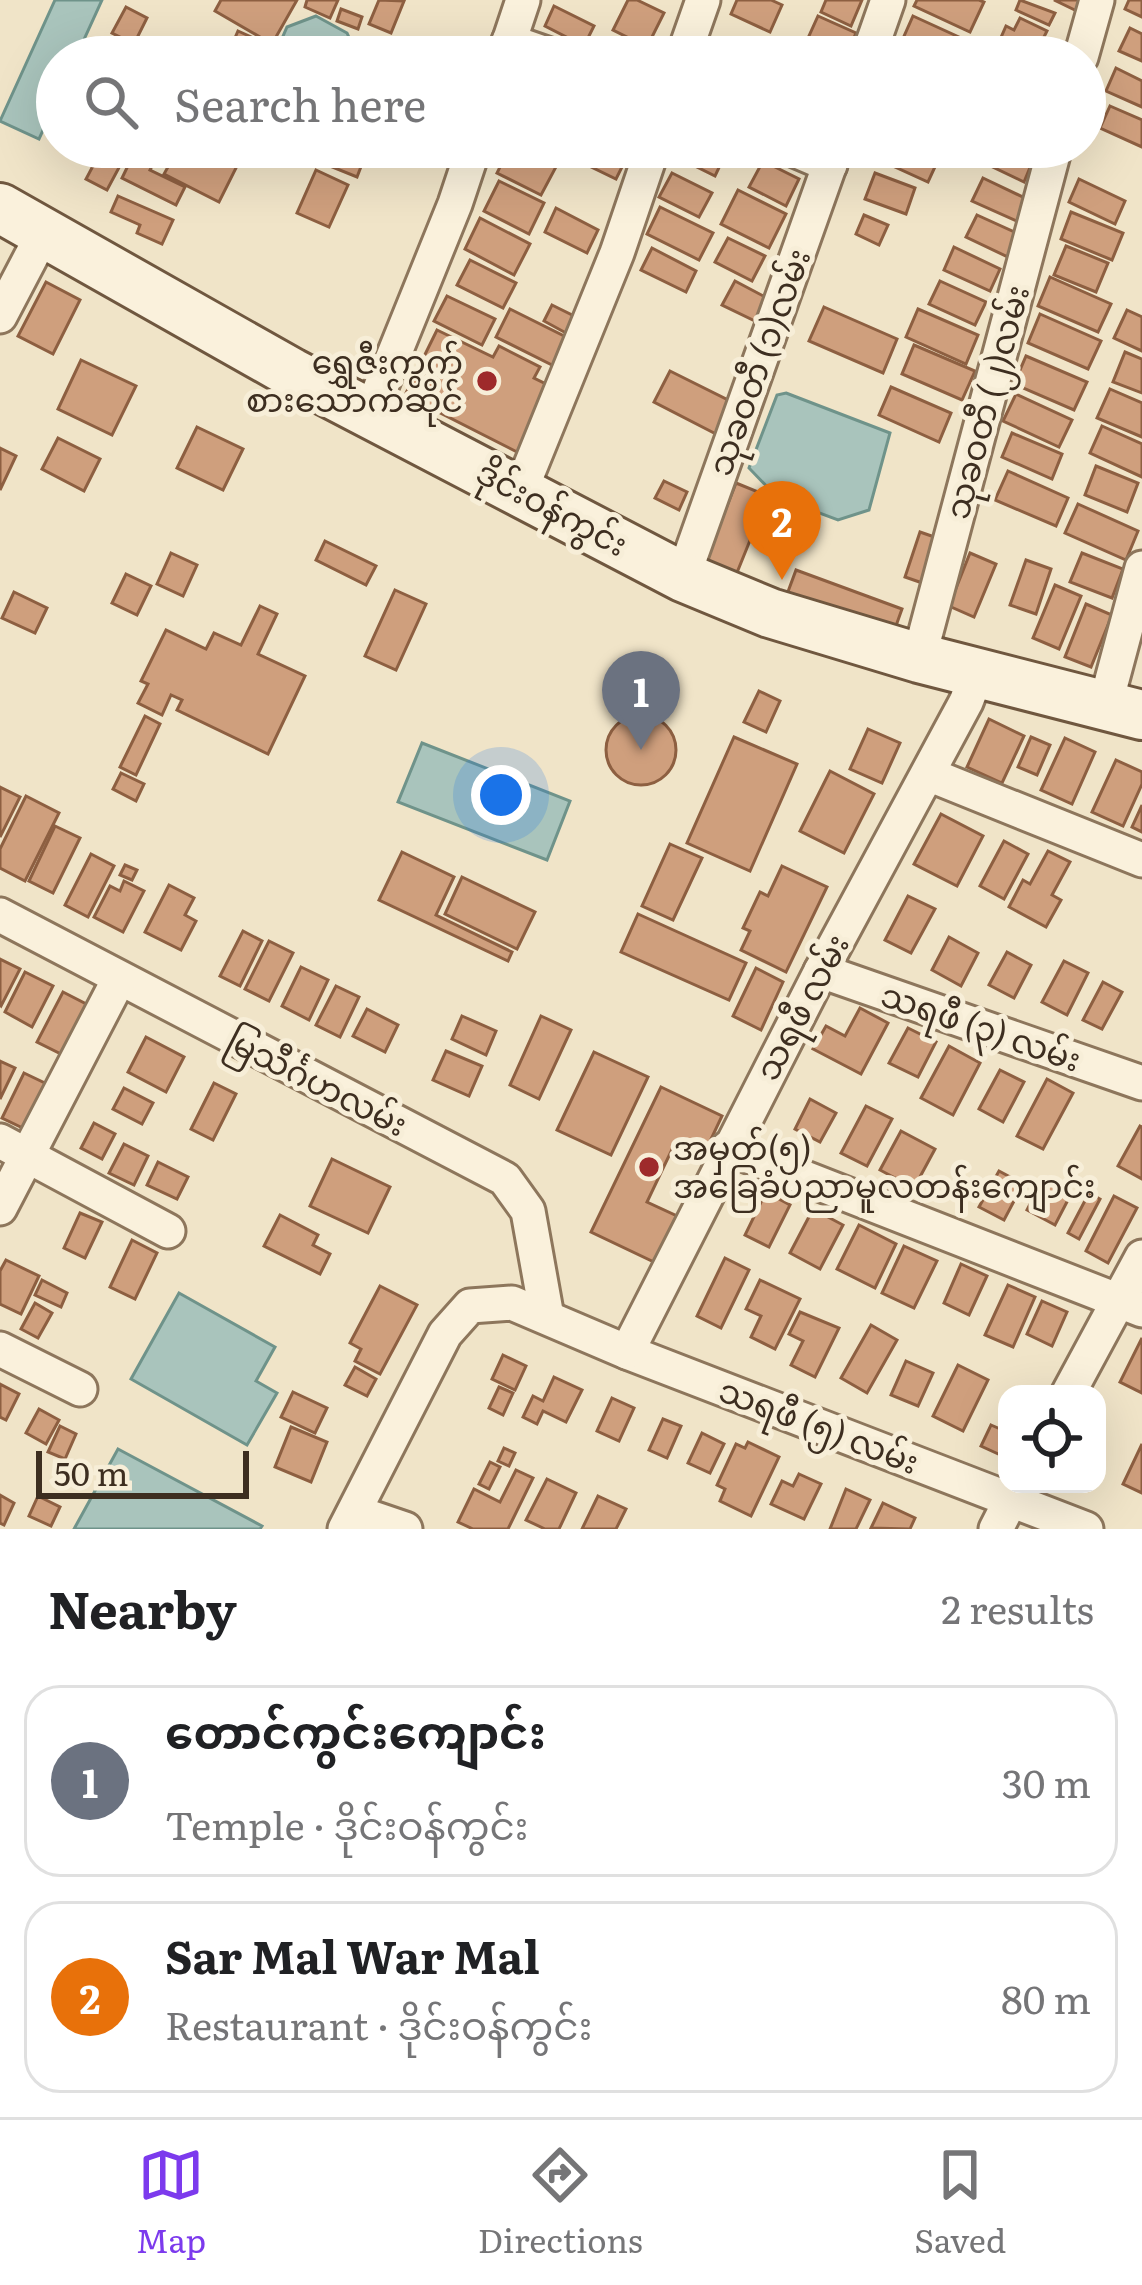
<!DOCTYPE html>
<meta charset="utf-8">
<style>
body{margin:0;font-family:Literata,"Noto Sans Myanmar",serif;background:#f6f6f6;color:#202124}
.controls{position:absolute;right:36px;bottom:36px;display:grid;overflow:hidden;border-radius:24px;box-shadow:0 12px 48px #0002}
.controls button{width:108px;height:108px;display:grid;place-items:center;padding:0;border:0;border-bottom:3px solid #e0e0e0;background:#fff;color:#202124;font:60px sans-serif}
.scale{position:absolute;left:36px;bottom:30px;width:213px;box-sizing:border-box;padding-left:12px;border:6px solid #3d2e20;border-top:0;font-size:33px;line-height:42px;white-space:nowrap;color:#3d2e20;-webkit-text-stroke:9px #f7eed8;paint-order:stroke}
.you{position:absolute;left:501px;top:795px;width:42px;height:42px;margin:-30px;border:9px solid #fff;border-radius:50%;background:#1a73e8;box-shadow:0 0 0 18px #1a73e833}
.badge{display:grid;place-items:center;width:78px;height:78px;border-radius:50%;background:#7c3aed;color:#fff;font-size:39px;font-weight:700}
.pin{position:absolute;translate:-50% -99px;filter:drop-shadow(0 3px 6px #0008)}
.pin::after{content:'';position:absolute;top:63px;width:42px;height:36px;background:inherit;clip-path:polygon(0 0,100% 0,50% 100%)}
.list{margin:0;padding:0;list-style:none}
h2{display:flex;justify-content:space-between;align-items:center;height:156px;margin:0;padding:0 48px;font-size:51px}
h2 small{font-size:39px;font-weight:400;color:#757577}
.list li{display:grid;grid-template-columns:78px 1fr auto;gap:36px;align-items:center;box-sizing:border-box;height:192px;margin:0 24px 24px;padding:0 24px;border:3px solid #e0e0e0;border-radius:36px}
.list b{display:block;font-size:45px;white-space:nowrap}
.list p{margin:0;font-size:39px;white-space:nowrap;color:#757577}
.list em{font-size:39px;font-style:normal;color:#757577}
.icon{flex:none;width:66px;height:66px;fill:none;stroke:currentColor;stroke-width:2;stroke-linecap:round;stroke-linejoin:round}
.map{position:relative;flex:none;width:1142px;height:1529px;overflow:hidden}
.search{position:absolute;background:#fff;box-shadow:0 12px 48px #0002;left:36px;right:36px;top:36px;height:132px;display:flex;align-items:center;gap:30px;box-sizing:border-box;padding:0 42px;border-radius:66px;color:#757577;font-size:45px}
.sheet{height:588px;background:#fff}
nav{display:flex;justify-content:space-around;align-items:center;box-sizing:border-box;height:168px;border-top:3px solid #e0e0e0;background:#fff;font-size:33px;color:#757577}
nav a{display:grid;justify-items:center;gap:6px}
nav .on{color:#7c3aed}
.map>svg:first-child{display:block}
</style>
<div class="map">
<svg width="1142" height="1529" viewBox="0 0 1142 1529">
<rect width="100%" height="100%" fill="#f0e4c8"/>
<g fill="#a9c4bc" stroke="#6f938a" stroke-width="3">
<polygon points="55,0 102,0 76,57 57,57 57,100 39,139 0,121"/>
<polygon points="316,16 347,33 358,57 274,57 287,27"/>
<polygon points="786,393 890,433 869,510 838,520 777,497 749,468 777,395"/>
<polygon points="422,743 570,801 547,860 398,802"/>
<polygon points="179,1293 275,1347 256,1381 277,1393 247,1445 131,1379"/>
<polygon points="118,1449 262,1526 260,1529 74,1529"/>
</g>
<g fill="#cf9f7d" stroke="#8d5f41" stroke-width="3">
<polygon points="221,0 297,0 272,44 215,11"/>
<polygon points="307,0 338,0 330,18 305,7"/>
<polygon points="379,0 404,1 391,33 369,24"/>
<polygon points="628,0 637,0 664,13 647,47 613,30"/>
<polygon points="737,0 771,0 782,5 770,32 731,14"/>
<polygon points="826,0 862,0 851,26 821,12"/>
<polygon points="917,0 979,0 984,2 970,32 914,6"/>
<polygon points="1020,0 1055,13 1049,25 1016,10"/>
<polygon points="1054,0 1082,0 1081,13"/>
<polygon points="1129,0 1142,0 1142,17 1125,9"/>
<polygon points="554,6 594,26 584,46 545,26"/>
<polygon points="126,7 147,18 134,44 112,33"/>
<polygon points="341,9 362,17 358,29 337,21"/>
<polygon points="818,16 856,33 845,57 826,57 804,47"/>
<polygon points="913,16 985,49 981,57 931,57 901,43"/>
<polygon points="1020,18 1047,31 1041,43 1058,50 1054,57 1032,57 999,42 1006,26 1014,30"/>
<polygon points="1130,28 1142,34 1142,61 1119,51"/>
<polygon points="238,31 260,41 253,57 227,56"/>
<polygon points="160,41 181,52 178,57 151,57"/>
<polygon points="1116,68 1142,81 1142,107 1106,91"/>
<polygon points="1110,106 1142,120 1142,147 1100,128"/>
<polygon points="103,147 130,147 107,190 86,179"/>
<polygon points="137,147 161,147 150,170 185,187 176,205 122,178"/>
<polygon points="179,147 220,147 241,158 219,202 164,174"/>
<polygon points="291,147 356,147 367,151 357,177 290,150"/>
<polygon points="510,147 521,147 557,165 541,195 497,173"/>
<polygon points="534,147 566,147 560,160"/>
<polygon points="586,147 622,147 630,151 616,179 579,161"/>
<polygon points="684,147 714,147 726,153 715,176 679,158"/>
<polygon points="889,147 921,147 940,156 928,182 882,161"/>
<polygon points="979,147 1008,147 1006,153 1031,165 1024,182 974,158"/>
<polygon points="763,161 799,179 786,206 749,187"/>
<polygon points="316,170 348,185 329,227 297,213"/>
<polygon points="672,173 712,193 699,217 659,197"/>
<polygon points="875,173 915,188 906,214 865,199"/>
<polygon points="983,178 1029,200 1019,222 972,201"/>
<polygon points="1079,179 1125,201 1115,224 1069,202"/>
<polygon points="499,181 544,203 529,234 484,211"/>
<polygon points="738,190 786,214 769,248 721,224"/>
<polygon points="118,196 173,220 162,244 137,233 140,225 111,212"/>
<polygon points="660,207 713,233 699,260 647,234"/>
<polygon points="556,208 598,230 587,253 545,232"/>
<polygon points="1071,212 1123,233 1112,260 1061,239"/>
<polygon points="864,215 888,225 879,245 856,234"/>
<polygon points="977,215 1023,236 1012,259 966,237"/>
<polygon points="480,218 530,244 514,275 465,249"/>
<polygon points="728,238 765,256 752,281 715,262"/>
<polygon points="1066,246 1108,263 1096,292 1054,275"/>
<polygon points="954,247 1000,269 990,291 944,270"/>
<polygon points="652,248 696,271 686,292 641,270"/>
<polygon points="470,260 516,283 503,308 457,285"/>
<polygon points="1050,277 1111,304 1098,332 1038,306"/>
<polygon points="735,281 767,298 755,321 722,305"/>
<polygon points="940,281 986,302 975,325 929,304"/>
<polygon points="46,282 80,300 53,354 18,336"/>
<polygon points="447,296 495,319 482,345 434,321"/>
<polygon points="552,305 574,316 566,333 544,321"/>
<polygon points="824,307 897,339 883,373 809,341"/>
<polygon points="510,309 572,340 558,368 496,337"/>
<polygon points="918,309 978,335 966,364 906,337"/>
<polygon points="1127,310 1142,317 1142,351 1114,338"/>
<polygon points="1040,314 1101,341 1088,369 1028,343"/>
<polygon points="437,330 493,357 499,346 540,367 534,378 552,387 519,453 405,395"/>
<polygon points="914,345 975,371 962,400 902,374"/>
<polygon points="1125,352 1142,359 1142,393 1113,382"/>
<polygon points="1026,356 1087,382 1074,410 1014,384"/>
<polygon points="81,360 136,386 112,435 58,409"/>
<polygon points="670,371 732,402 716,434 654,402"/>
<polygon points="891,387 951,413 939,442 879,415"/>
<polygon points="1110,389 1142,403 1142,437 1097,418"/>
<polygon points="1016,394 1072,420 1059,447 1003,421"/>
<polygon points="1102,426 1142,444 1142,477 1090,453"/>
<polygon points="197,427 243,449 223,490 177,468"/>
<polygon points="1012,433 1062,454 1052,479 1002,457"/>
<polygon points="58,438 100,459 84,491 42,469"/>
<polygon points="0,448 16,456 0,490"/>
<polygon points="1096,466 1138,483 1127,512 1085,495"/>
<polygon points="1008,471 1068,498 1056,526 995,500"/>
<polygon points="664,481 687,492 679,510 655,498"/>
<polygon points="736,483 768,496 736,575 705,562"/>
<polygon points="1078,504 1138,531 1126,560 1065,533"/>
<polygon points="920,532 946,541 931,586 905,577"/>
<polygon points="325,541 376,566 366,585 316,560"/>
<polygon points="171,553 197,565 183,596 157,584"/>
<polygon points="970,553 996,564 974,617 949,606"/>
<polygon points="1082,553 1123,569 1112,598 1070,582"/>
<polygon points="1026,560 1051,569 1036,614 1010,605"/>
<polygon points="796,570 902,609 892,637 786,597"/>
<polygon points="126,574 151,586 137,615 112,603"/>
<polygon points="1055,585 1081,596 1059,649 1033,638"/>
<polygon points="395,590 426,604 396,670 365,656"/>
<polygon points="14,592 47,608 35,633 2,618"/>
<polygon points="1086,604 1112,615 1091,667 1065,657"/>
<polygon points="260,606 277,614 258,654 305,676 268,754 177,710 182,700 171,695 162,715 138,703 148,684 141,681 166,630 206,649 214,633 241,645"/>
<polygon points="759,691 780,701 766,732 744,722"/>
<circle cx="641" cy="750" r="35"/>
<polygon points="145,716 160,724 136,775 120,767"/>
<polygon points="989,719 1024,736 1002,783 967,767"/>
<polygon points="868,729 900,743 882,783 850,769"/>
<polygon points="734,737 797,764 750,871 687,843"/>
<polygon points="1031,737 1050,745 1037,775 1018,767"/>
<polygon points="1065,738 1095,752 1072,804 1041,790"/>
<polygon points="1116,760 1142,772 1142,784 1123,826 1092,812"/>
<polygon points="830,771 874,794 844,853 800,831"/>
<polygon points="121,773 144,784 136,801 113,789"/>
<polygon points="0,787 20,797 0,837"/>
<polygon points="26,796 59,813 25,881 0,868 0,849"/>
<polygon points="1142,805 1142,832 1132,827"/>
<polygon points="941,814 983,836 957,886 914,864"/>
<polygon points="55,826 80,838 53,893 29,881"/>
<polygon points="1004,841 1028,854 1004,899 980,886"/>
<polygon points="670,844 702,858 673,920 642,906"/>
<polygon points="1048,851 1070,862 1052,895 1061,900 1046,927 1009,907 1023,880 1030,884"/>
<polygon points="402,852 454,877 436,915 512,952 508,961 379,900"/>
<polygon points="91,854 114,866 88,917 65,905"/>
<polygon points="125,865 137,870 132,880 120,875"/>
<polygon points="782,866 827,887 786,972 741,950 750,931 743,928 760,892 768,896"/>
<polygon points="462,877 535,912 517,949 445,914"/>
<polygon points="124,881 144,891 123,932 94,917 110,886 120,891"/>
<polygon points="169,885 194,898 185,915 196,921 181,950 145,932"/>
<polygon points="908,896 935,909 911,953 885,940"/>
<polygon points="638,914 746,963 729,1000 621,952"/>
<polygon points="243,931 262,941 240,986 220,976"/>
<polygon points="949,937 978,953 961,986 932,970"/>
<polygon points="269,941 293,953 269,1001 245,989"/>
<polygon points="1007,952 1031,965 1014,998 989,985"/>
<polygon points="0,959 20,969 1,1006 0,1005"/>
<polygon points="1064,961 1088,973 1067,1015 1042,1002"/>
<polygon points="301,967 328,980 309,1020 282,1006"/>
<polygon points="756,968 783,982 761,1030 733,1016"/>
<polygon points="25,972 53,986 32,1027 5,1012"/>
<polygon points="1103,982 1122,992 1102,1029 1083,1020"/>
<polygon points="336,986 359,997 340,1037 316,1025"/>
<polygon points="63,992 92,1007 67,1057 37,1042"/>
<polygon points="860,1008 888,1023 861,1074 813,1049 826,1026 845,1036"/>
<polygon points="367,1009 398,1025 385,1052 353,1036"/>
<polygon points="462,1016 496,1031 486,1055 452,1039"/>
<polygon points="541,1016 571,1030 539,1099 510,1085"/>
<polygon points="908,1028 936,1042 918,1077 889,1063"/>
<polygon points="146,1037 184,1057 166,1092 128,1072"/>
<polygon points="949,1046 980,1063 953,1115 921,1098"/>
<polygon points="446,1051 482,1066 469,1096 433,1080"/>
<polygon points="594,1052 648,1077 611,1155 557,1130"/>
<polygon points="0,1061 15,1068 0,1099"/>
<polygon points="1000,1070 1024,1082 1003,1122 979,1109"/>
<polygon points="24,1073 51,1086 29,1131 2,1118"/>
<polygon points="1047,1079 1073,1093 1043,1149 1017,1136"/>
<polygon points="214,1083 236,1094 213,1140 191,1129"/>
<polygon points="661,1087 722,1116 704,1154 676,1141 647,1202 677,1216 654,1262 591,1232"/>
<polygon points="124,1088 153,1103 142,1124 113,1109"/>
<polygon points="810,1099 836,1113 820,1142 795,1129"/>
<polygon points="866,1106 892,1119 867,1166 841,1153"/>
<polygon points="94,1123 115,1134 102,1159 81,1148"/>
<polygon points="1140,1126 1142,1127 1142,1179 1118,1166"/>
<polygon points="901,1131 935,1149 914,1188 880,1170"/>
<polygon points="124,1144 148,1156 134,1185 109,1173"/>
<polygon points="332,1159 390,1187 368,1233 310,1206"/>
<polygon points="158,1162 188,1177 177,1199 147,1185"/>
<polygon points="999,1171 1023,1184 1004,1220 979,1207"/>
<polygon points="1043,1179 1071,1194 1055,1225 1027,1210"/>
<polygon points="766,1192 790,1205 769,1247 745,1235"/>
<polygon points="1089,1193 1100,1199 1079,1239 1068,1233"/>
<polygon points="1114,1196 1137,1208 1108,1263 1086,1251"/>
<polygon points="813,1209 843,1225 820,1269 790,1253"/>
<polygon points="80,1213 102,1222 85,1258 64,1248"/>
<polygon points="280,1215 318,1235 313,1245 330,1254 320,1274 264,1246"/>
<polygon points="859,1225 896,1244 875,1288 837,1269"/>
<polygon points="132,1240 157,1253 135,1299 110,1287"/>
<polygon points="904,1246 937,1261 914,1308 882,1293"/>
<polygon points="725,1258 749,1270 721,1328 697,1316"/>
<polygon points="6,1260 39,1276 21,1314 0,1304 0,1271"/>
<polygon points="961,1264 987,1276 969,1315 944,1303"/>
<polygon points="42,1280 67,1293 61,1307 35,1295"/>
<polygon points="760,1280 800,1299 775,1349 751,1337 761,1316 746,1309"/>
<polygon points="1008,1285 1035,1297 1013,1347 985,1335"/>
<polygon points="380,1286 417,1305 380,1374 355,1361 361,1349 350,1343"/>
<polygon points="1042,1301 1067,1312 1052,1346 1027,1334"/>
<polygon points="35,1303 52,1313 38,1338 21,1329"/>
<polygon points="800,1312 839,1328 815,1377 791,1365 803,1341 789,1334"/>
<polygon points="871,1325 897,1340 867,1393 841,1378"/>
<polygon points="1142,1338 1142,1393 1120,1382"/>
<polygon points="503,1355 526,1366 515,1390 492,1379"/>
<polygon points="906,1361 933,1373 918,1406 891,1395"/>
<polygon points="958,1365 988,1380 963,1431 933,1416"/>
<polygon points="355,1367 376,1379 367,1396 345,1385"/>
<polygon points="554,1377 582,1390 566,1422 543,1411 537,1424 523,1417 533,1396 543,1401"/>
<polygon points="0,1384 19,1394 6,1420 0,1417"/>
<polygon points="499,1387 513,1393 503,1415 489,1408"/>
<polygon points="293,1392 327,1408 315,1433 281,1417"/>
<polygon points="612,1398 634,1408 619,1441 597,1431"/>
<polygon points="39,1409 59,1420 46,1444 26,1433"/>
<polygon points="663,1419 681,1426 667,1458 649,1450"/>
<polygon points="991,1425 1007,1432 1007,1458 981,1446"/>
<polygon points="60,1426 76,1434 65,1459 48,1452"/>
<polygon points="291,1427 327,1442 311,1482 275,1467"/>
<polygon points="702,1433 724,1444 710,1473 688,1463"/>
<polygon points="748,1442 779,1457 751,1516 720,1501 725,1489 717,1485 736,1444 745,1448"/>
<polygon points="1142,1444 1142,1493 1123,1484"/>
<polygon points="504,1448 515,1453 509,1466 498,1461"/>
<polygon points="490,1462 500,1467 489,1489 479,1484"/>
<polygon points="516,1470 533,1478 508,1529 473,1529 458,1522 474,1489 500,1502"/>
<polygon points="799,1474 821,1484 804,1519 771,1504 782,1481 793,1486"/>
<polygon points="547,1479 576,1493 559,1529 545,1529 526,1520"/>
<polygon points="846,1489 870,1500 856,1529 830,1529"/>
<polygon points="0,1495 14,1503 4,1525 0,1523"/>
<polygon points="38,1496 60,1507 51,1526 29,1516"/>
<polygon points="598,1496 626,1509 616,1529 582,1529"/>
<polygon points="883,1503 915,1518 910,1529 871,1528"/>
</g>
<g fill="none" stroke-linecap="round" stroke-linejoin="round">
<defs>
<g id="street">
<polyline points="509,41 555,57"/>
<polyline points="504,57 523,0"/>
<polyline points="683,57 703,0"/>
<polyline points="868,57 888,0"/>
<polyline points="1081,57 1097,0"/>
<polyline points="788,147 830,165"/>
<polyline points="0,316 44,232"/>
<polyline points="370,414 455,204 474,147"/>
<polyline points="520,492 617,253 653,147"/>
<polyline points="683,577 836,147"/>
<polyline points="919,658 1055,147"/>
<polyline points="1105,706 1142,568"/>
<polyline points="928,774 1142,860"/>
<polyline points="0,915 505,1179 528,1211 547,1317"/>
<polyline points="821,971 1142,1083"/>
<polyline points="0,1141 168,1231"/>
<polyline points="728,1148 1142,1310"/>
<polyline points="0,1208 119,979"/>
<polyline points="0,1349 80,1389"/>
<polyline points="627,1352 1086,1529"/>
<polyline points="1068,1394 1142,1257"/>
<polyline points="355,1512 405,1529"/>
<polyline points="345,1529 445,1334 470,1306 512,1303 627,1352 821,971 966,702 977,674"/>
<polyline points="996,1529 1019,1484"/>
</g>
<polyline id="secondary" points="0,208 292,373 683,577 770,613 919,658 1142,715"/>
</defs>
<use href="#street" stroke="#8d765c" stroke-width="39"/>
<use href="#secondary" stroke="#6f573f" stroke-width="54"/>
<use href="#street" stroke="#faf1dc" stroke-width="33"/>
<use href="#secondary" stroke="#faf1dc" stroke-width="48"/>
</g>
<g fill="#9e2a2b" stroke="#f7eed8" stroke-width="4.5">
<circle cx="487" cy="381" r="12"/>
<circle cx="649" cy="1167" r="12"/>
</g>
<g text-anchor="middle" stroke-width="10" stroke-linejoin="round" paint-order="stroke">
<g font-size="33" fill="#3d2e20" stroke="#f7eed8" text-anchor="end">
<text x="463" y="374">ရွှေဇီးကွက်<tspan x="463" dy="38">စားသောက်ဆိုင်</tspan></text>
<text x="673" y="1160" text-anchor="start">အမှတ်(၅)<tspan x="673" dy="38">အခြေခံပညာမူလတန်းကျောင်း</tspan></text>
</g>
<g font-size="33" fill="#3d2e20" stroke="#f7eed8">
<text transform="translate(759 362) rotate(-70)" y="12">သုခဝတီ (၁)လမ်း</text>
<text transform="translate(987 402) rotate(-75)" y="12">သုခဝတီ (၂)လမ်း</text>
<text transform="translate(552 508) rotate(28)" y="12">ဒိုင်းဝန်ကွင်း</text>
<text transform="translate(802 1007) rotate(-62)" y="12">သရဖီ လမ်း</text>
<text transform="translate(981 1027) rotate(19)" y="12">သရဖီ (၃) လမ်း</text>
<text transform="translate(317 1082) rotate(27)" y="12">မြသီင်္ဂဟလမ်း</text>
<text transform="translate(819 1426) rotate(21)" y="12">သရဖီ (၅) လမ်း</text>
</g>
</g>
</svg>
<div class="controls">
<button><svg class="icon" aria-label="locate" viewBox="0 0 24 24"><circle cx="12" cy="12" r="6"/><path d="M12 2v4M12 18v4M2 12h4M18 12h4"/></svg></button>
</div>
<div class="scale">50 m</div>
<div class="you"></div>
<div class="pin badge" style="left:641px;top:750px;background:#6b7280">1</div>
<div class="pin badge" style="left:782px;top:580px;background:#e8710a">2</div>
<div class="search"><svg class="icon" aria-label="search" viewBox="0 0 24 24"><circle cx="10" cy="10" r="6"/><path d="M15 15l6 6"/></svg>Search here</div>
</div>
<section class="sheet">
<h2>Nearby<small>2 results</small></h2>
<ul class="list">
<li><span class="badge" style="background:#6b7280">1</span><div><b>တောင်ကွင်းကျောင်း</b><p>Temple · ဒိုင်းဝန်ကွင်း</p></div><em>30 m</em></li>
<li><span class="badge" style="background:#e8710a">2</span><div><b>Sar Mal War Mal</b><p>Restaurant · ဒိုင်းဝန်ကွင်း</p></div><em>80 m</em></li>
</ul>
</section>
<nav>
<a class="on"><svg class="icon" aria-label="map" viewBox="0 0 24 24"><path d="M3 6l6-2 6 2 6-2v14l-6 2-6-2-6 2zM9 4v14M15 6v14"/></svg>Map</a>
<a><svg class="icon" aria-label="directions" viewBox="0 0 24 24"><path d="M12 3l9 9-9 9-9-9zM9 14v-3h6M13 9l2 2-2 2"/></svg>Directions</a>
<a><svg class="icon" aria-label="saved" viewBox="0 0 24 24"><path d="M7 4h10v16l-5-4-5 4z"/></svg>Saved</a>
</nav>
